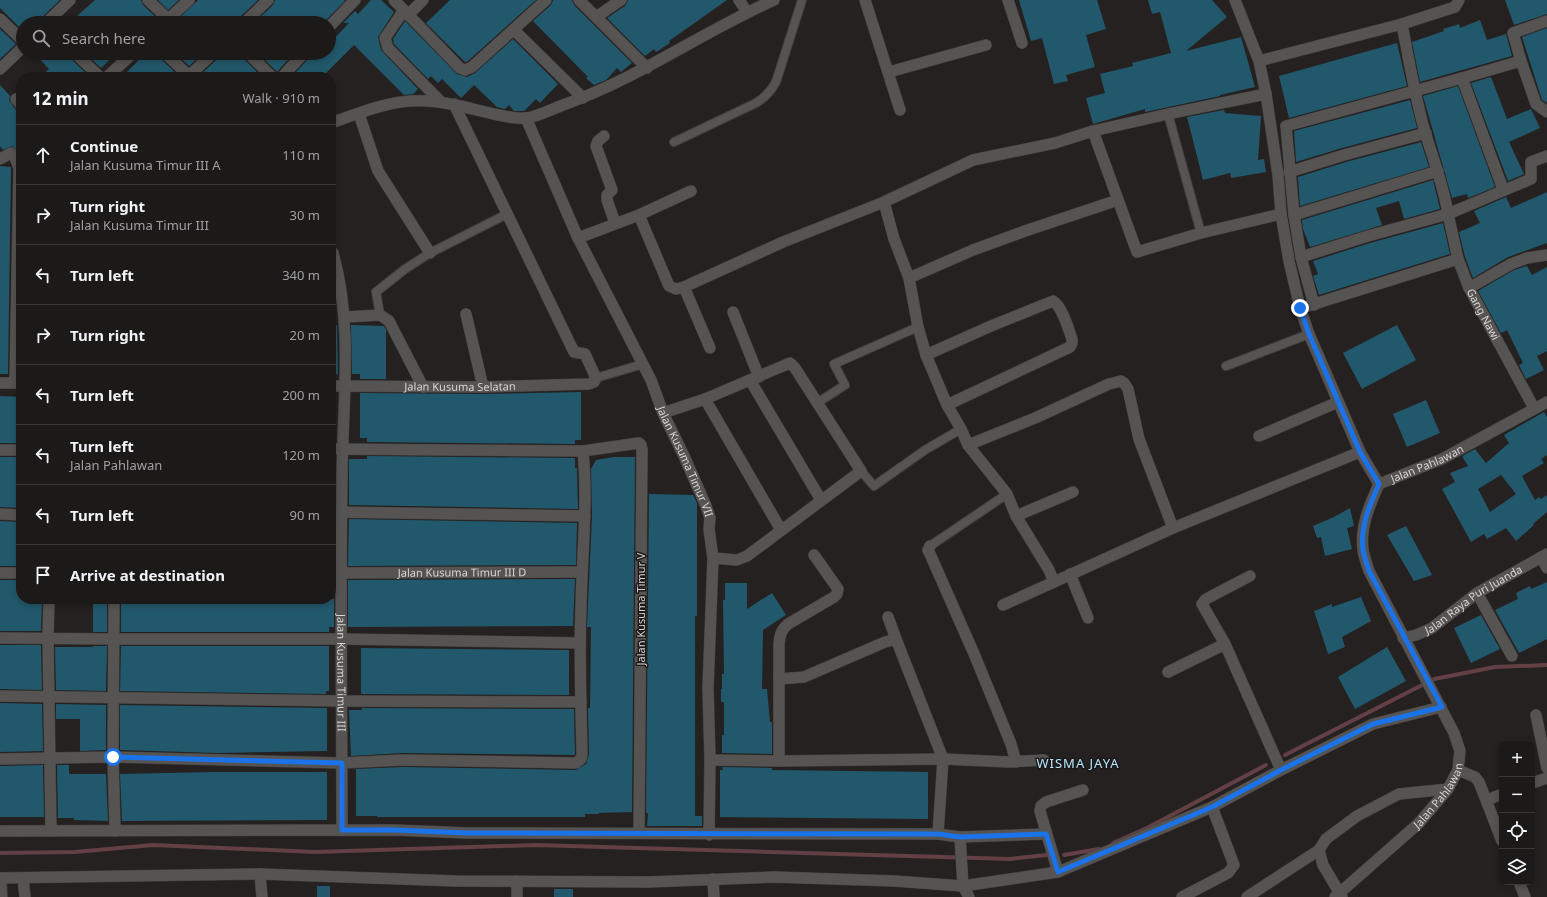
<!DOCTYPE html>
<meta charset="utf-8">
<style>
body{margin:0;font-family:"Noto Sans",sans-serif;background:#252222;color:#f1f3f6}
.controls{position:absolute;right:12px;bottom:12px;display:grid;overflow:hidden;border-radius:8px;box-shadow:0 2px 6px #0003}
.controls button{width:36px;height:36px;display:grid;place-items:center;padding:0;border:0;border-bottom:1px solid #3a3838;background:#1c1919;color:#f1f3f6;font:20px sans-serif}
.stop{position:absolute;width:12px;height:12px;margin:-9px;border:3px solid #1a73e8;border-radius:50%;background:#fff}
.stop.end{background:#1a73e8;border-color:#fff;box-shadow:0 1px 4px #0008}
.list{margin:0;padding:0;list-style:none}
h2{display:flex;justify-content:space-between;align-items:center;height:52px;margin:0;padding:0 16px;font-size:17px}
h2 small{font-size:13px;font-weight:400;color:#a0a0a2}
.list li{display:grid;grid-template-columns:26px 1fr auto;gap:12px;align-items:center;box-sizing:border-box;height:60px;padding:0 16px;border-top:1px solid #3a3838}
.list b{display:block;font-size:15px;white-space:nowrap}
.list p{margin:0;font-size:13px;white-space:nowrap;color:#a0a0a2}
.list em{font-size:13px;font-style:normal;color:#a0a0a2}
.icon{flex:none;width:22px;height:22px;fill:none;stroke:currentColor;stroke-width:2;stroke-linecap:round;stroke-linejoin:round}
.map{position:relative;flex:none;width:1547px;height:897px;overflow:hidden}
.search{position:absolute;background:#1c1919;box-shadow:0 2px 6px #0003;left:16px;top:16px;width:320px;height:44px;display:flex;align-items:center;gap:10px;box-sizing:border-box;padding:0 14px;border-radius:22px;color:#a0a0a2;font-size:15px}
.panel{position:absolute;background:#1c1919;box-shadow:0 2px 6px #0003;left:16px;top:72px;width:320px;height:532px;border-radius:16px}
.map>svg:first-child{display:block}
</style>
<div class="map">
<svg width="1547" height="897" viewBox="0 0 1547 897">
<rect width="100%" height="100%" fill="#262121"/>
<g fill="none" stroke-linecap="round" stroke-linejoin="round">
<g stroke="#634045" stroke-width="4">
<polyline points="1285,755 1434,679 1495,667 1547,665"/>
<polyline points="1113,843 1147,828 1266,765"/>
<polyline points="0,853 75,852 153,845 315,852 536,845 1010,859 1046,855"/>
<polyline points="1064,855 1099,849"/>
</g>
</g>
<g fill="#22586b" fill-rule="evenodd">
<polygon points="0,0 60,0 36,23 23,23 23,31 0,8"/>
<polygon points="95,0 141,0 143,5 158,19 157,23 69,23"/>
<polygon points="158,0 179,0 168,10"/>
<polygon points="198,0 258,0 239,18 237,23 174,23"/>
<polygon points="275,0 344,0 345,1 323,23 254,23 273,5"/>
<polygon points="371,0 381,0 394,12 378,37 381,50 418,89 413,94 404,95 354,45 322,77 302,77 296,72 309,58 311,53 329,53 329,44 349,23 343,23 355,11 358,14"/>
<polygon points="450,0 536,0 468,61 465,62 426,23"/>
<polygon points="553,0 572,0 574,5 632,63 621,72 617,68 606,80 594,85 586,78 588,77 533,21 551,5"/>
<polygon points="628,0 727,0 669,41 670,43 656,52 654,49 645,56 607,18 625,6"/>
<polygon points="1019,0 1097,0 1106,29 1086,35 1095,67 1066,75 1068,81 1054,84 1042,38 1031,41"/>
<polygon points="1148,0 1212,0 1227,17 1186,51 1241,37 1255,87 1220,95 1220,96 1145,112 1145,109 1093,124 1086,98 1105,93 1100,74 1133,66 1132,63 1171,53 1160,12 1152,14"/>
<polygon points="1505,0 1547,0 1547,14 1514,25"/>
<polygon points="1480,20 1487,40 1506,34 1512,56 1420,82 1412,42 1444,31 1443,29 1459,24 1460,28"/>
<polygon points="405,21 457,74 467,77 475,73 513,39 558,84 540,103 536,99 524,111 514,111 509,105 505,109 497,107 474,85 461,98 442,79 438,83 431,76 428,79 394,44 393,39"/>
<polygon points="1547,28 1547,103 1542,100 1522,37"/>
<polygon points="0,29 16,44 0,59"/>
<polygon points="1397,43 1407,86 1289,118 1279,76"/>
<polygon points="34,53 68,53 70,58 90,77 40,77 49,69"/>
<polygon points="85,53 117,53 101,68"/>
<polygon points="140,53 158,53 160,58 180,77 122,77 140,59 138,57"/>
<polygon points="175,53 203,53 189,66"/>
<polygon points="228,53 241,53 243,58 262,77 198,77 214,62 220,57 221,59"/>
<polygon points="258,53 294,53 277,72"/>
<polygon points="1491,77 1507,119 1531,109 1540,128 1509,142 1524,174 1508,181 1471,83"/>
<polygon points="0,85 10,96 9,100 11,103 16,110 21,112 21,154 12,146 3,150 0,146"/>
<polygon points="1458,86 1495,187 1468,198 1467,194 1452,198 1423,96"/>
<polygon points="1410,100 1417,128 1342,148 1296,162 1294,131"/>
<polygon points="1224,110 1225,113 1261,116 1258,160 1264,159 1266,172 1231,178 1230,173 1203,180 1187,117"/>
<polygon points="1421,142 1429,167 1300,206 1298,177 1346,162"/>
<polygon points="0,166 11,167 8,374 0,374"/>
<polygon points="1433,180 1440,209 1404,219 1399,201 1376,208 1382,225 1310,247 1303,229 1302,220"/>
<polygon points="1547,192 1547,243 1508,257 1473,278 1465,257 1459,232 1480,223 1474,211 1506,197 1511,208"/>
<polygon points="1443,223 1450,254 1319,295 1313,276 1318,274 1313,261 1370,243"/>
<polygon points="1527,266 1532,275 1547,267 1547,351 1537,356 1544,370 1526,379 1519,365 1523,363 1507,330 1501,333 1478,291 1514,270"/>
<polygon points="331,325 337,325 338,374 331,375"/>
<polygon points="351,325 384,326 386,330 386,379 360,379 360,374 352,374"/>
<polygon points="1397,325 1416,360 1362,389 1343,353"/>
<polygon points="581,392 581,440 575,440 575,444 367,442 367,438 360,438 360,393 483,394"/>
<polygon points="0,396 21,397 21,443 0,443"/>
<polygon points="1426,400 1440,433 1407,447 1393,414"/>
<path d="M1544,412l3,5v38l-6,4 3,4 -22,13 13,24 4,-3 2,2 6,-4v17l-14,12 1,1 -18,16 -10,-13 -19,11 -3,-5 -13,8 -29,-53 13,-7 -5,-9 18,-7 -6,-10 13,-7 11,14 23,-20 -5,-8zM1501,475l15,19 -26,18 -12,-23z"/>
<polygon points="367,456 575,458 575,468 577,468 577,471 578,509 349,505 349,459 367,459"/>
<polygon points="0,457 21,457 21,508 0,507"/>
<polygon points="614,457 635,457 632,812 599,813 599,814 585,814 585,817 377,817 377,816 356,816 356,769 402,767 576,770 586,764 589,754 588,708 590,708 591,627 587,627 592,516 591,469 596,460"/>
<rect x="331" y="459" width="4" height="46"/>
<polygon points="649,494 693,495 697,503 697,616 695,616 695,816 702,816 702,826 647,826 648,814 646,812"/>
<polygon points="1350,508 1354,526 1347,528 1352,549 1325,556 1321,537 1317,538 1313,526 1334,517"/>
<polygon points="349,519 577,523 576,565 348,566"/>
<polygon points="0,521 21,522 21,566 0,566"/>
<polygon points="1406,526 1432,575 1414,581 1387,535"/>
<polygon points="575,579 573,626 348,627 348,580"/>
<polygon points="0,580 21,580 21,599 42,599 41,631 0,631"/>
<polygon points="1547,582 1547,639 1519,653 1495,610 1518,599 1516,593 1530,586 1531,589"/>
<polygon points="725,583 747,583 747,609 772,593 786,615 763,630 762,689 767,689 770,722 772,722 772,754 722,753 722,735 724,735 724,702 721,702 721,689 722,689 722,674 724,674 723,600 725,600"/>
<polygon points="1361,597 1371,621 1342,637 1345,647 1328,654 1314,611 1332,604 1332,607"/>
<rect x="93" y="599" width="14" height="33"/>
<polygon points="121,599 334,599 334,627 329,627 329,632 121,632"/>
<polygon points="1481,615 1500,649 1471,663 1454,628"/>
<polygon points="0,645 41,645 42,690 0,689"/>
<polygon points="93,646 107,646 106,691 56,690 55,647 93,647"/>
<polygon points="121,646 329,646 329,691 326,691 326,694 120,691"/>
<polygon points="1387,647 1406,681 1355,709 1338,677"/>
<polygon points="361,648 569,650 569,695 361,694"/>
<polygon points="0,703 42,704 43,751 0,752"/>
<polygon points="56,704 106,705 106,750 80,751 80,719 56,719"/>
<polygon points="120,705 327,708 327,751 218,753 120,750"/>
<polygon points="362,708 574,709 575,755 402,753 351,756 349,710 362,710"/>
<polygon points="43,765 44,817 0,817 0,766"/>
<polygon points="57,765 69,765 69,774 106,774 108,821 74,820 74,818 58,818"/>
<polygon points="722,767 772,768 772,770 928,772 928,819 720,817 720,770 723,770"/>
<polygon points="213,772 327,772 327,820 122,821 120,774"/>
<rect x="317" y="886" width="13" height="11"/>
<rect x="554" y="889" width="19" height="8"/>
</g>
<g fill="none" stroke-linecap="round" stroke-linejoin="round">
<defs>
<g id="service">
<polyline points="1168,114 1201,233"/>
<path d="M674,142l82,-39c10,-6 15,-12 20,-21l26,-82"/>
<polyline points="380,315 376,292 405,269 430,253 507,214"/>
<polyline points="1226,366 1309,334"/>
<polyline points="596,378 643,364"/>
<polyline points="817,403 845,385 834,364 918,327"/>
<polyline points="861,471 874,486 925,450 961,429"/>
<polyline points="930,546 1007,494"/>
<polyline points="2,878 3,897"/>
</g>
<g id="minor">
<polyline points="148,0 168,19"/>
<polyline points="394,0 460,68 465,70 472,67 546,0"/>
<polyline points="579,0 647,68"/>
<polyline points="739,0 747,12"/>
<polyline points="865,0 900,110"/>
<polyline points="1008,0 1022,43"/>
<polyline points="1235,0 1259,61 1266,94 1278,175 1281,214 1289,261 1300,308 1309,334 1360,452 1379,484"/>
<polyline points="404,10 385,38 388,48 441,102"/>
<polyline points="408,15 423,0"/>
<polyline points="596,17 621,0"/>
<polyline points="0,19 23,41"/>
<polyline points="46,23 70,0"/>
<polyline points="164,23 189,0"/>
<polyline points="244,23 268,0"/>
<path d="M1402,24c7,37 13,73 23,108 8,26 17,50 22,76"/>
<polyline points="329,27 355,0"/>
<polyline points="514,30 583,98"/>
<polyline points="75,53 100,77"/>
<polyline points="165,53 190,77"/>
<polyline points="248,53 272,77"/>
<polyline points="1259,61 1402,24 1455,7 1459,0"/>
<polyline points="1521,61 1536,104 1547,112"/>
<polyline points="0,69 23,47"/>
<polyline points="889,72 986,45"/>
<polyline points="189,76 213,53"/>
<polyline points="107,77 133,53"/>
<polyline points="282,77 304,53"/>
<polyline points="16,99 21,105"/>
<polyline points="359,114 378,171 430,253"/>
<path id="s1" d="M526,118l52,120 73,142 12,33 21,43 22,50 4,12 -1,11 4,29 -5,130 2,72 -1,75"/>
<path d="M331,123c18,-6 36,-14 55,-18 21,-6 47,-5 69,0 18,3 54,15 71,13 11,-1 26,-9 37,-13 74,-26 139,-73 211,-105"/>
<polyline points="1093,131 1137,252 1201,233 1281,214"/>
<polyline points="604,136 598,141 596,146 612,190 607,195 607,200 615,223"/>
<polyline points="0,159 11,153 15,157 19,168 15,383"/>
<polyline points="1289,172 1344,155 1426,133"/>
<polyline points="1503,189 1462,78 1521,61 1513,33 1547,21"/>
<polyline points="884,202 894,239 909,278 918,327 926,355 947,405 961,429 968,445 1007,494 1016,516 1049,570 1054,582 1173,528 1360,452"/>
<path id="s2" d="M1448,214l10,45 11,29 65,120"/>
<polyline points="639,215 669,286 676,289 684,287 783,242 884,202 973,160 1055,143 1093,131 1168,114 1266,94"/>
<polyline points="1294,215 1438,171"/>
<polyline points="578,238 639,215 691,191"/>
<path id="s3" d="M333,253c21,75 9,152 9,229 -2,116 0,232 0,348"/>
<polyline points="1301,257 1368,236 1448,214 1531,179 1531,162 1547,156"/>
<polyline points="909,278 973,250 1025,231 1118,200"/>
<polyline points="684,287 710,348"/>
<polyline points="1469,288 1511,264 1527,258 1547,255"/>
<polyline points="1314,305 1301,257 1294,215 1286,126 1462,78"/>
<polyline points="1308,306 1458,259"/>
<polyline points="733,312 759,377"/>
<polyline points="466,314 483,387"/>
<polyline points="345,317 380,315 389,321 423,387"/>
<path d="M926,355l65,-29 62,-25c9,5 15,27 19,38v4l-2,4 -123,58"/>
<polyline points="750,380 821,500"/>
<polyline points="0,383 21,383"/>
<path id="s4" d="M331,386l152,1 106,-3 5,-2 2,-4 -11,-24 -11,-2 -120,-248"/>
<polyline points="705,399 781,530"/>
<polyline points="663,413 705,399 790,363 795,368 861,471 747,556 737,560 713,558"/>
<polyline points="1259,436 1338,402"/>
<polyline points="968,445 1035,418 1109,384 1121,381 1124,383 1128,389 1139,439 1173,528"/>
<polyline points="331,449 583,451 639,443 641,445 642,449 639,833"/>
<polyline points="0,450 21,450"/>
<polyline points="331,512 585,516"/>
<polyline points="0,514 21,515"/>
<polyline points="1016,516 1073,492"/>
<polyline points="930,546 928,550 930,554 975,656 1011,744 1016,762"/>
<polyline points="1541,557 1547,568"/>
<polyline points="0,573 21,573"/>
<path id="s5" d="M331,573l251,-1"/>
<polyline points="1070,574 1088,618"/>
<polyline points="1477,593 1512,656"/>
<polyline points="49,599 48,638 51,831"/>
<polyline points="114,599 113,757 115,831"/>
<polyline points="1003,605 1054,582"/>
<polyline points="888,617 896,639"/>
<polyline points="0,638 113,639 341,639 580,643"/>
<path id="s6" d="M1403,638l13,-3 16,-7 45,-35 70,-39"/>
<polyline points="1225,644 1202,604 1206,599 1250,576"/>
<polyline points="1168,672 1225,644 1281,770"/>
<polyline points="779,679 804,677 885,642 896,639 943,759 938,834"/>
<polyline points="0,696 343,701 581,702"/>
<polyline points="1536,715 1547,768"/>
<path d="M0,759l113,-2 229,6 60,-3 174,3 5,-4 1,-5c-1,-49 -3,-99 -1,-148 1,-52 7,-103 2,-155"/>
<polyline points="710,760 779,761 943,759 1009,762 1044,760"/>
<path d="M779,761v-117c1,-9 2,-14 9,-20l46,-27 3,-3 1,-5 -24,-34"/>
<polyline points="1458,770 1475,777 1479,782 1502,841"/>
<polyline points="1532,783 1547,778"/>
<polyline points="1487,800 1502,794"/>
<polyline points="0,831 394,830 467,833 938,834 960,837 1046,834"/>
<polyline points="960,837 963,886 969,897"/>
<polyline points="1058,872 1040,811 1041,806 1046,802 1083,790"/>
<polyline points="260,874 262,897"/>
<polyline points="0,878 260,874 456,881 648,882 774,877 894,881 963,886 1058,872 1212,807 1281,770 1373,724 1441,707"/>
<polyline points="23,878 25,897"/>
<polyline points="713,879 714,897"/>
<polyline points="517,881 517,897"/>
<polyline points="1519,882 1525,897"/>
<polyline points="1182,897 1228,873 1234,865 1212,807"/>
<polyline points="1247,897 1319,850"/>
<polyline points="1342,897 1323,865 1319,850 1326,839 1357,816 1399,794 1448,789"/>
</g>
<g id="tertiary">
<path id="s7" d="M1335,897l84,-74 29,-34 10,-19 2,-19 -6,-18 -85,-162c-2,-7 -5,-14 -6,-21 -3,-24 7,-46 16,-66l63,-25 105,-57"/>
</g>
</defs>
<use href="#service" stroke="#433e3e" stroke-width="10"/>
<use href="#minor" stroke="#433e3e" stroke-width="12"/>
<use href="#tertiary" stroke="#433e3e" stroke-width="12"/>
<use href="#service" stroke="#565353" stroke-width="8"/>
<use href="#minor" stroke="#565353" stroke-width="11"/>
<use href="#tertiary" stroke="#565353" stroke-width="11"/>
</g>
<g fill="none" stroke-linecap="round" stroke-linejoin="round">
<path stroke="#1a73e8" stroke-width="5" d="M113,757l229,6v67h52l73,3 471,1 22,3 86,-3 12,38 154,-65 69,-37 92,-46 69,-17 -73,-136c-2,-7 -5,-14 -6,-21 -3,-24 7,-46 16,-66l-19,-32 -51,-118 -9,-26"/>
</g>
<g text-anchor="middle" stroke-width="3" stroke-linejoin="round" paint-order="stroke">
<g font-size="11" fill="#d9d6d6" stroke="#1c1718">
<text dy="4" stroke="none"><textPath href="#s2" startOffset="107">Gang Nawi</textPath></text>
<text dy="4" stroke="none"><textPath href="#s4" startOffset="129">Jalan Kusuma Selatan</textPath></text>
<text dy="4" stroke="none"><textPath href="#s1" startOffset="379">Jalan Kusuma Timur VII</textPath></text>
<text dy="4" stroke="none"><textPath href="#s7" startOffset="542">Jalan Pahlawan</textPath></text>
<text dy="4" stroke="none"><textPath href="#s5" startOffset="131">Jalan Kusuma Timur III D</textPath></text>
<text dy="4" stroke="none"><textPath href="#s6" startOffset="81">Jalan Raya Puri Juanda</textPath></text>
<text transform="translate(641 609) rotate(-90)" y="4">Jalan Kusuma Timur V</text>
<text dy="4" stroke="none"><textPath href="#s3" startOffset="421">Jalan Kusuma Timur III</textPath></text>
<text dy="4" stroke="none"><textPath href="#s7" startOffset="146">Jalan Pahlawan</textPath></text>
</g>
<g font-size="13" letter-spacing="1" fill="#b4e8fd" stroke="#1c1718">
<text x="1078" y="768">WISMA JAYA</text>
</g>
</g>
</svg>
<div class="controls">
<button>+</button>
<button>−</button>
<button><svg class="icon" aria-label="locate" viewBox="0 0 24 24"><circle cx="12" cy="12" r="6"/><path d="M12 2v4M12 18v4M2 12h4M18 12h4"/></svg></button>
<button><svg class="icon" aria-label="layers" viewBox="0 0 24 24"><path d="M12 4l9 5-9 5-9-5zM3 14l9 5 9-5"/></svg></button>
</div>
<div class="stop" style="left:113px;top:757px"></div>
<div class="stop end" style="left:1300px;top:308px"></div>
<div class="search"><svg class="icon" aria-label="search" viewBox="0 0 24 24"><circle cx="10" cy="10" r="6"/><path d="M15 15l6 6"/></svg>Search here</div>
<section class="panel">
<h2>12 min<small>Walk · 910 m</small></h2>
<ul class="list">
<li><svg class="icon" aria-label="ahead" viewBox="0 0 24 24"><path d="M12 20V5M6 11l6-6 6 6"/></svg><div><b>Continue</b><p>Jalan Kusuma Timur III A</p></div><em>110 m</em></li>
<li><svg class="icon" aria-label="right" viewBox="0 0 24 24"><path d="M7 20v-9h11M14 6l5 5-5 5"/></svg><div><b>Turn right</b><p>Jalan Kusuma Timur III</p></div><em>30 m</em></li>
<li><svg class="icon" aria-label="left" viewBox="0 0 24 24"><path d="M17 20v-9H6M10 6l-5 5 5 5"/></svg><div><b>Turn left</b></div><em>340 m</em></li>
<li><svg class="icon" aria-label="right" viewBox="0 0 24 24"><path d="M7 20v-9h11M14 6l5 5-5 5"/></svg><div><b>Turn right</b></div><em>20 m</em></li>
<li><svg class="icon" aria-label="left" viewBox="0 0 24 24"><path d="M17 20v-9H6M10 6l-5 5 5 5"/></svg><div><b>Turn left</b></div><em>200 m</em></li>
<li><svg class="icon" aria-label="left" viewBox="0 0 24 24"><path d="M17 20v-9H6M10 6l-5 5 5 5"/></svg><div><b>Turn left</b><p>Jalan Pahlawan</p></div><em>120 m</em></li>
<li><svg class="icon" aria-label="left" viewBox="0 0 24 24"><path d="M17 20v-9H6M10 6l-5 5 5 5"/></svg><div><b>Turn left</b></div><em>90 m</em></li>
<li><svg class="icon" aria-label="arrive" viewBox="0 0 24 24"><path d="M6 21V4h12l-3 4 3 4H6"/></svg><div><b>Arrive at destination</b></div></li>
</ul>
</section>
</div>
